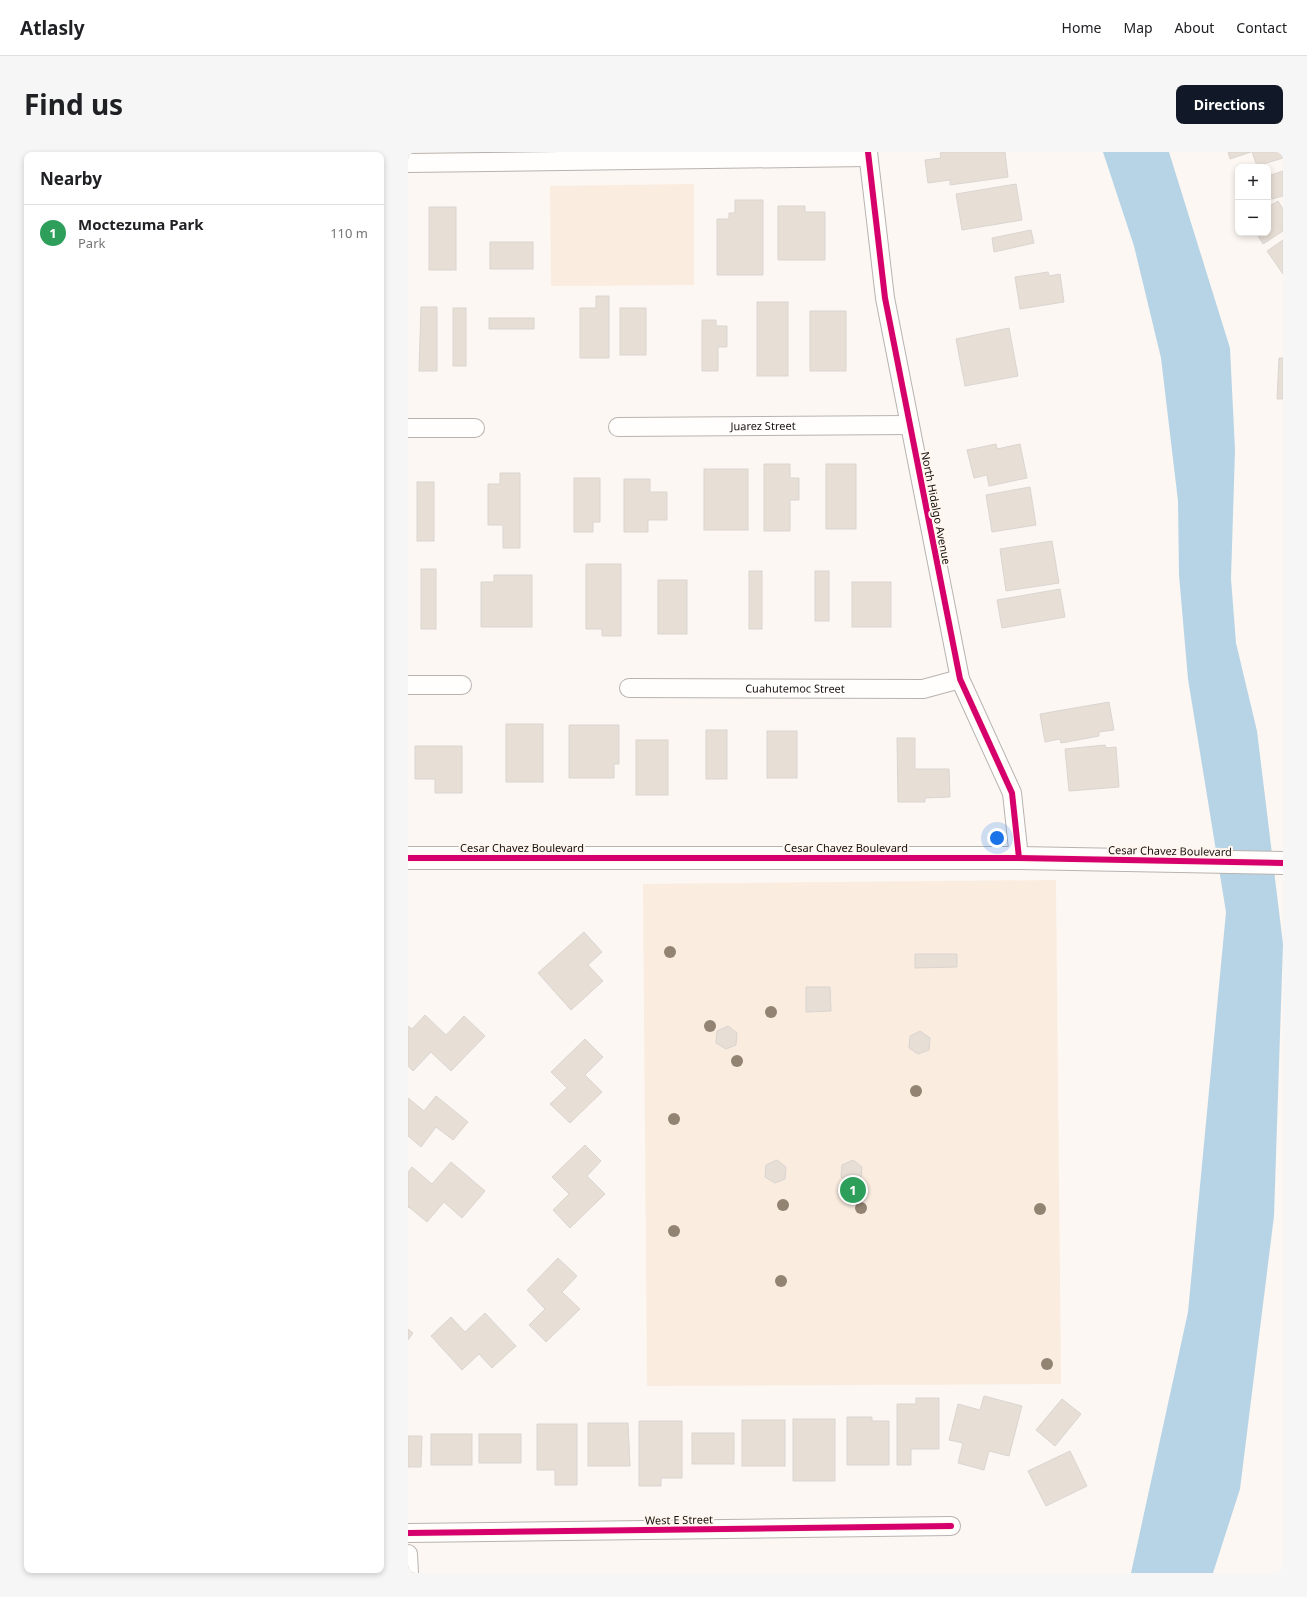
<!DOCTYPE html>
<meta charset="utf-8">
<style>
body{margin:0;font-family:"Noto Sans",sans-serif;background:#f6f6f6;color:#202124}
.controls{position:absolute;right:12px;top:12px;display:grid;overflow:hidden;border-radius:8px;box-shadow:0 2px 6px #0003}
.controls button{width:36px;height:36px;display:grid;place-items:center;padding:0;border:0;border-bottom:1px solid #e0e0e0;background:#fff;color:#202124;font:20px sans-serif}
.you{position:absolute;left:589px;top:686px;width:14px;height:14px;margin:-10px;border:3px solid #fff;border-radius:50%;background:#1a73e8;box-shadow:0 0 0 6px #1a73e833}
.badge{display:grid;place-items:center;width:26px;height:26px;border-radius:50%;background:#111827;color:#fff;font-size:13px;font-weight:700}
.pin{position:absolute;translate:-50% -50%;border:2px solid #fff;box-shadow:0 1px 4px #0006}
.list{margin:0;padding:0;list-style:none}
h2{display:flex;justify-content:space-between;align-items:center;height:52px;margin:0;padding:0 16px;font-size:17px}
h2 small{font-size:13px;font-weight:400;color:#757577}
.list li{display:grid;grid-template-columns:26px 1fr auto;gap:12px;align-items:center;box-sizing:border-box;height:56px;padding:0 16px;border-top:1px solid #e0e0e0}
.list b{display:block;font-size:15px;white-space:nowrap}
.list p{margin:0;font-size:13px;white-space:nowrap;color:#757577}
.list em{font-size:13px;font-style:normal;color:#757577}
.map{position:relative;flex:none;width:875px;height:1421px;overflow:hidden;border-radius:8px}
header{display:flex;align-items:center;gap:24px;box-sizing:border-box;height:56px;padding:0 20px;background:#fff;border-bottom:1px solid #e0e0e0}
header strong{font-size:19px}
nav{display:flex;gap:22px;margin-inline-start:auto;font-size:14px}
.intro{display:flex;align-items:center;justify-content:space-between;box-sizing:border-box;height:96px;padding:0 24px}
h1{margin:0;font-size:28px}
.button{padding:10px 18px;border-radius:8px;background:#111827;color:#fff;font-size:14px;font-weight:700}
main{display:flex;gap:24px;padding:0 24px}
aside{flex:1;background:#fff;border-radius:8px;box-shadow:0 2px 6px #0003}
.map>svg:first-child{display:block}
</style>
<header>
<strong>Atlasly</strong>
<nav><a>Home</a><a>Map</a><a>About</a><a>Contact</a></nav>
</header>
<div class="intro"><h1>Find us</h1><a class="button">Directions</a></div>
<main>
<aside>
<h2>Nearby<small></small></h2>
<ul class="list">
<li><span class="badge" style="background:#2e9e5b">1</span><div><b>Moctezuma Park</b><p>Park</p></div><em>110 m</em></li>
</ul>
</aside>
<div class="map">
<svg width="875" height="1421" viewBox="0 0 875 1421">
<rect width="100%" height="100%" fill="#fcf7f2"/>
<g fill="#faecdf">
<polygon points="286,32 286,133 143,134 142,34"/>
<polygon points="648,728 653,1232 239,1234 235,732"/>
</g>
<polygon fill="#b7d4e6" points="695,0 761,0 822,196 827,298 823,427 828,491 849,579 875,792 866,1064 832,1337 805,1421 723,1421 780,1160 818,760 780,527 771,423 770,349 753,206 726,94"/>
<g fill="#e7ded5" stroke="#dad5d1">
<polygon points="537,0 597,0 600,25 542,33 542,28 520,31 517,8 533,6 532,1"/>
<polygon points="820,0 843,0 822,7"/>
<polygon points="844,0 875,0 875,6 849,14"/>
<polygon points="875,19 875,44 864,47 862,39 860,40 860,24"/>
<polygon points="608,32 614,68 554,78 548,42"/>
<polygon points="327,48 355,48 355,123 309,123 309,67 321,67 321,61 327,61"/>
<polygon points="870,49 875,57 875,79 855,92 848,81 860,81 860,55"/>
<polygon points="370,54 397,54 397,60 417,60 417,108 370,108"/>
<rect x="21" y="55" width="27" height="63"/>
<polygon points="623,78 626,91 586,100 584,86"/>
<polygon points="875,88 875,122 859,99"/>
<rect x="82" y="90" width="43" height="27"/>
<polygon points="640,120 641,124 652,122 656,150 612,157 607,125"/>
<polygon points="188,144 201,144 201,206 172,206 172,156 188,156"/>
<rect x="349" y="150" width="31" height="74"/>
<polygon points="13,155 29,155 29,219 11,219"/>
<rect x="45" y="156" width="13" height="58"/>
<rect x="212" y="156" width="26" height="47"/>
<rect x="402" y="159" width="36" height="60"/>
<rect x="81" y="166" width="45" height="11"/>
<polygon points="294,168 308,168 308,174 319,174 319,195 310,195 310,219 294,219"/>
<polygon points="601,176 610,224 557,234 548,187"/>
<polygon points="871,206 875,206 875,247 869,247"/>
<polygon points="588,292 589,297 612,292 619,326 581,334 579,323 566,326 559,298"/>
<polygon points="356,312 382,312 382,326 391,326 391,348 382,348 382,379 356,379"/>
<rect x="418" y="312" width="30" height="65"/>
<rect x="296" y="317" width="44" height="61"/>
<polygon points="92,321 112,321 112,396 95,396 95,373 80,373 80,332 92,332"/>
<polygon points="166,326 192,326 192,370 185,370 185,380 166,380"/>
<polygon points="216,327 242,327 242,340 259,340 259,368 240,368 240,380 216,380"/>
<rect x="9" y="330" width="17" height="59"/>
<polygon points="622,335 628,373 584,380 578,343"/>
<polygon points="644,389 651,431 598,439 592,397"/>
<polygon points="178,412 213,412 213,484 194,484 194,477 178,477"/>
<rect x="13" y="417" width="15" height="60"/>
<rect x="341" y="419" width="13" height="58"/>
<rect x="407" y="419" width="14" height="50"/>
<polygon points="86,423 124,423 124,475 73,475 73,430 86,430"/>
<rect x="250" y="428" width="29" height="54"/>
<rect x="444" y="430" width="39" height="45"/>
<polygon points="652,437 657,465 594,476 589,448"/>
<polygon points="701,550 706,578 691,580 691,584 653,591 652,587 637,590 632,562"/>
<rect x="98" y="572" width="37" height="58"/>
<polygon points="161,573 211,573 211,612 206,612 206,626 161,626"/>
<rect x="298" y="578" width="21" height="49"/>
<rect x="359" y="579" width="30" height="47"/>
<polygon points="489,586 507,586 507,617 541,617 542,645 517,646 517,650 490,650"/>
<rect x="228" y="588" width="32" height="55"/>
<polygon points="697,593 698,596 708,595 711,635 661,639 657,597"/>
<polygon points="7,594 54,594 54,641 27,641 27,627 7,627"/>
<polygon points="176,780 194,800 180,813 195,829 163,858 130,821"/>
<polygon points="507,802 549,802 549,815 507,816"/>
<polygon points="398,835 422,835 423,859 398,860"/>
<polygon points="17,863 38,883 56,864 77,884 43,919 23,900 5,919 0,914 0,874 4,877"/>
<polygon points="320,874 329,881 328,893 318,897 308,891 309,879"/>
<polygon points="512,879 522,886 521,898 510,902 501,896 502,884"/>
<polygon points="177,887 195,905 177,923 194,940 162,971 142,952 159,936 143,920"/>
<polygon points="28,944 60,970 45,988 28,975 13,995 0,984 0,946 16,959"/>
<polygon points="177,993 193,1009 179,1024 197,1042 162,1076 145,1058 161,1042 144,1025"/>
<polygon points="369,1008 378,1015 377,1027 367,1031 357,1025 358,1013"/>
<polygon points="445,1008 454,1015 453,1027 442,1032 433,1025 434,1013"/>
<polygon points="43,1010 77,1039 54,1066 36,1050 19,1070 1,1055 0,1056 0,1020 4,1015 24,1032"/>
<polygon points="150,1106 169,1124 154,1140 172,1157 138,1190 121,1173 137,1157 119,1138"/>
<polygon points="77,1161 108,1194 84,1216 71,1202 54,1218 23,1184 43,1165 57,1180"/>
<polygon points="0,1177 5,1181 0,1188"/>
<polygon points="576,1244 614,1254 601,1304 581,1299 576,1318 550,1311 555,1291 541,1288 550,1252 572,1258"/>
<polygon points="508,1246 531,1246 531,1297 503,1297 503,1313 489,1313 489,1252 508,1252"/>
<polygon points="654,1247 673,1262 647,1294 628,1278"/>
<polygon points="439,1265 464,1265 464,1269 481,1269 481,1313 439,1313"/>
<rect x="385" y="1267" width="42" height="62"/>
<rect x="334" y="1268" width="43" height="46"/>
<polygon points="231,1269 274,1269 274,1326 253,1326 253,1334 231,1334"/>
<polygon points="180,1271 220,1271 222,1314 180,1314"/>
<polygon points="129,1272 169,1272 169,1333 147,1333 147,1318 129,1318"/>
<rect x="284" y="1281" width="42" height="31"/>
<rect x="23" y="1282" width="41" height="31"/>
<rect x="71" y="1282" width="42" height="29"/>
<polygon points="0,1284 14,1284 13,1315 0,1315"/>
<polygon points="662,1299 679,1334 638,1354 620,1319"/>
</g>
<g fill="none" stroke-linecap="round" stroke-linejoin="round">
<defs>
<g id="minor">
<polyline points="460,0 477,146 552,527 604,641 611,706"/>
<polyline points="0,11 460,5"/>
<path id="s1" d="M210,275l291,-2"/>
<polyline points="0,276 67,276"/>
<polyline points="0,533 54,533"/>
<path id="s2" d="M221,536l294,1 37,-10"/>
<polyline points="0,1381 543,1374"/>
<polyline points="0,1402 1,1421"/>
</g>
<polyline id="tertiary" points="0,706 611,706 875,711"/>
</defs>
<use href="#minor" stroke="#b8b3af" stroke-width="20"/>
<use href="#tertiary" stroke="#b8b3af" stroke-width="24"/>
<use href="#minor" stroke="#fffefd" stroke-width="18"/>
<use href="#tertiary" stroke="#fffefd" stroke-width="22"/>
<defs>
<g id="cycleway">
<polyline points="460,0 477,146 552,527 604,641 611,706"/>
<polyline points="0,706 611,706 875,711"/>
<polyline points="0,1381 543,1374"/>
</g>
</defs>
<use href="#cycleway" stroke="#fff7ef" stroke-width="8"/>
<use href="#cycleway" stroke="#d6006c" stroke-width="6"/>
</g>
<g fill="#938372">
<circle cx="262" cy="800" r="6"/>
<circle cx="363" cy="860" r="6"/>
<circle cx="302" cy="874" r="6"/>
<circle cx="329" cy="909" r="6"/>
<circle cx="508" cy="939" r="6"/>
<circle cx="266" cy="967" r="6"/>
<circle cx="375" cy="1053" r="6"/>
<circle cx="453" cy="1056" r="6"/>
<circle cx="632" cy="1057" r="6"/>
<circle cx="266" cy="1079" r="6"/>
<circle cx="373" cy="1129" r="6"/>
<circle cx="639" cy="1212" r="6"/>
</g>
<g text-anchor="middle" stroke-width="4" stroke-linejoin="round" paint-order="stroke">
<g font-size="11" fill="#14100c" stroke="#fff7ef">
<text dy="4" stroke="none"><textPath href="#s1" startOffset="145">Juarez Street</textPath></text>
<text transform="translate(528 356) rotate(79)" y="4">North Hidalgo Avenue</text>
<text dy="4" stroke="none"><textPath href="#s2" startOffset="166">Cuahutemoc Street</textPath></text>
<text x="114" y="700">Cesar Chavez Boulevard</text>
<text x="438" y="700">Cesar Chavez Boulevard</text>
<text transform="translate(762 699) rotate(1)" y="4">Cesar Chavez Boulevard</text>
<text transform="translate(271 1368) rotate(-1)" y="4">West E Street</text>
</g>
</g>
</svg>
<div class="controls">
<button>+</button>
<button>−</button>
</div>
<div class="you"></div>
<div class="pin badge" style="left:445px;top:1038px;background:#2e9e5b">1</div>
</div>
</main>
